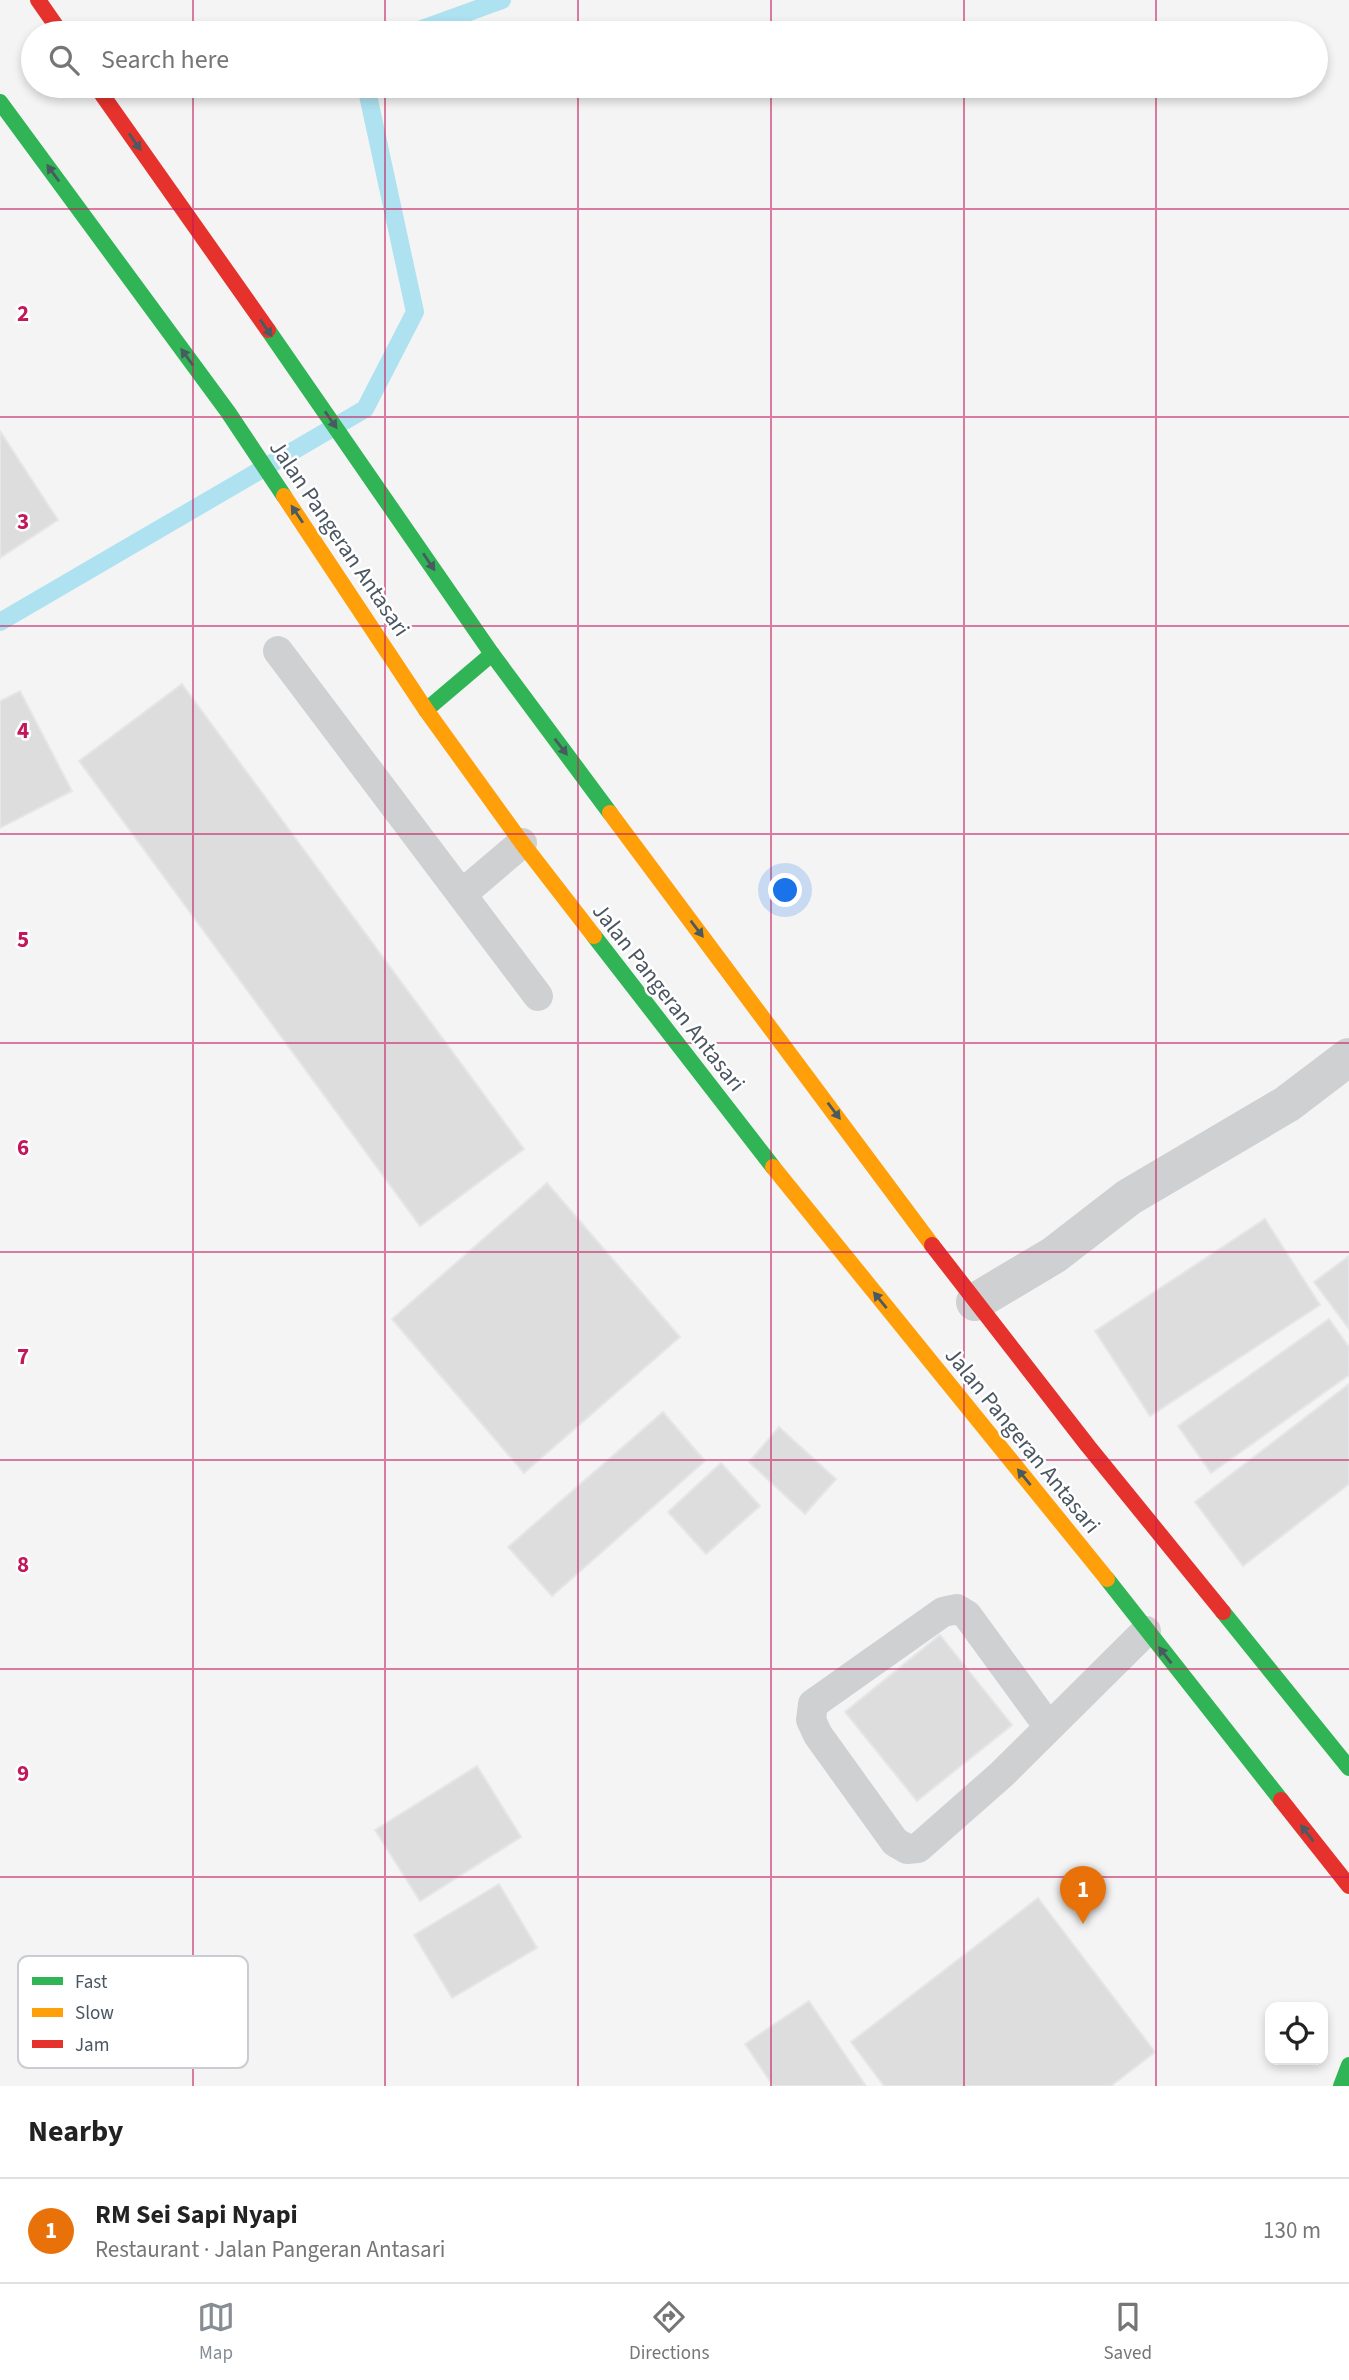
<!DOCTYPE html>
<meta charset="utf-8">
<style>
body{margin:0;font-family:"Source Sans 3",sans-serif;background:#f6f6f6;color:#222}
.controls{position:absolute;right:21px;bottom:21px;display:grid;overflow:hidden;border-radius:14px;box-shadow:0 4px 10px #0003}
.controls button{width:63px;height:63px;display:grid;place-items:center;padding:0;border:0;border-bottom:2px solid #e0e0e0;background:#fff;color:#222;font:35px sans-serif}
.you{position:absolute;left:786px;top:891px;width:24px;height:24px;margin:-18px;border:5px solid #fff;border-radius:50%;background:#1a73e8;box-shadow:0 0 0 10px #1a73e833}
.badge{display:grid;place-items:center;width:46px;height:46px;border-radius:50%;background:#868d94;color:#fff;font-size:23px;font-weight:700}
.pin{position:absolute;translate:-50% -58px;filter:drop-shadow(0 2px 4px #0008)}
.pin::after{content:'';position:absolute;top:37px;width:24px;height:21px;background:inherit;clip-path:polygon(0 0,100% 0,50% 100%)}
.list{margin:0;padding:0;list-style:none}
h2{display:flex;justify-content:space-between;align-items:center;height:91px;margin:0;padding:0 28px;font-size:30px}
h2 small{font-size:23px;font-weight:400;color:#767676}
.list li{display:grid;grid-template-columns:46px 1fr auto;gap:21px;align-items:center;box-sizing:border-box;height:105px;padding:0 28px;border-top:2px solid #e0e0e0}
.list b{display:block;font-size:26px;white-space:nowrap}
.list p{margin:0;font-size:23px;white-space:nowrap;color:#767676}
.list em{font-size:23px;font-style:normal;color:#767676}
.icon{flex:none;width:38px;height:38px;fill:none;stroke:currentColor;stroke-width:2;stroke-linecap:round;stroke-linejoin:round}
.map{position:relative;flex:none;width:1349px;height:2086px;overflow:hidden}
.search{position:absolute;background:#fff;box-shadow:0 4px 10px #0003;left:21px;right:21px;top:21px;height:77px;display:flex;align-items:center;gap:18px;box-sizing:border-box;padding:0 24px;border-radius:38px;color:#767676;font-size:26px}
.sheet{height:196px;background:#fff}
nav{display:flex;justify-content:space-around;align-items:center;box-sizing:border-box;height:98px;border-top:2px solid #e0e0e0;background:#fff;font-size:19px;color:#767676}
nav a{display:grid;justify-items:center;gap:4px}
nav .on{color:#868d94}
.map>svg:first-child{display:block}
</style>
<div class="map">
<svg width="1349" height="2086" viewBox="0 0 1349 2086">
<rect width="100%" height="100%" fill="#f4f4f4"/>
<g fill="none" stroke-linecap="round" stroke-linejoin="round">
<g stroke="#aee2f0" stroke-width="18">
<polyline points="411,33 502,0"/>
<polyline points="0,622 365,409 415,312 366,86"/>
</g>
</g>
<g fill="#ddddde" stroke="#e5e6e7" stroke-width="2">
<polygon points="0,431 58,520 0,558"/>
<polygon points="182,684 524,1149 420,1226 79,761"/>
<polygon points="20,691 72,791 0,828 0,701"/>
<polygon points="547,1183 680,1337 524,1473 392,1319"/>
<polygon points="1265,1219 1320,1305 1150,1416 1095,1331"/>
<polygon points="1349,1256 1349,1329 1314,1282"/>
<polygon points="1329,1319 1349,1347 1349,1375 1211,1473 1178,1426"/>
<polygon points="1349,1384 1349,1484 1243,1566 1195,1502"/>
<polygon points="663,1412 705,1461 552,1596 508,1547"/>
<polygon points="779,1427 836,1479 805,1514 749,1462"/>
<polygon points="721,1463 760,1506 706,1554 668,1512"/>
<polygon points="940,1635 1012,1725 917,1801 845,1712"/>
<polygon points="477,1766 521,1837 420,1901 375,1830"/>
<polygon points="499,1884 537,1948 452,1998 414,1935"/>
<polygon points="1038,1898 1155,2052 1111,2086 884,2086 851,2042"/>
<polygon points="809,2001 866,2086 773,2086 745,2044"/>
</g>
<g fill="none" stroke-linecap="round" stroke-linejoin="round">
<g stroke="#ced0d2" stroke-width="30">
<polyline points="278,651 538,996"/>
<polyline points="462,894 522,843"/>
<polyline points="1048,1726 967,1615 957,1609 943,1612 813,1704 811,1720 818,1735 895,1842 907,1849 918,1848 1002,1774 1146,1631"/>
</g>
<polyline stroke="#ced0d2" stroke-width="38" points="975,1302 1054,1255 1129,1197 1287,1104 1349,1057"/>
<g stroke="#30b455" stroke-width="16">
<polyline points="0,102 228,412 284,496"/>
<polyline points="268,330 492,654 610,813"/>
<polyline points="426,710 492,654"/>
<polyline points="594,936 773,1167"/>
<polyline points="1107,1579 1281,1800"/>
<polyline points="1223,1612 1349,1768"/>
<polyline points="1341,2086 1349,2065"/>
</g>
<g stroke="#ff9f0a" stroke-width="16">
<polyline points="284,496 426,710 522,843 594,936"/>
<polyline points="610,813 932,1245"/>
<polyline points="773,1167 1107,1579"/>
</g>
<g stroke="#e5322d" stroke-width="16">
<polyline points="38,0 61,33"/>
<polyline points="96,86 268,330"/>
<polyline points="932,1245 1088,1446 1223,1612"/>
<polyline points="1281,1800 1349,1886"/>
</g>
</g>
<defs><path id="oneway-solid" d="M-6-.8H1V-3.2L6.5 0L1 3.2V.8H-6Z" transform="scale(1.75)"/></defs>
<g fill="#495b60">
<use href="#oneway-solid" transform="translate(135 142) rotate(55)"/>
<use href="#oneway-solid" transform="translate(53 173) rotate(-126)"/>
<use href="#oneway-solid" transform="translate(266 328) rotate(55)"/>
<use href="#oneway-solid" transform="translate(187 357) rotate(-126)"/>
<use href="#oneway-solid" transform="translate(331 420) rotate(55)"/>
<use href="#oneway-solid" transform="translate(297 514) rotate(-124)"/>
<use href="#oneway-solid" transform="translate(429 562) rotate(56)"/>
<use href="#oneway-solid" transform="translate(561 747) rotate(53)"/>
<use href="#oneway-solid" transform="translate(697 929) rotate(53)"/>
<use href="#oneway-solid" transform="translate(834 1111) rotate(53)"/>
<use href="#oneway-solid" transform="translate(880 1300) rotate(-129)"/>
<use href="#oneway-solid" transform="translate(1024 1477) rotate(-129)"/>
<use href="#oneway-solid" transform="translate(1165 1655) rotate(-128)"/>
<use href="#oneway-solid" transform="translate(1307 1833) rotate(-128)"/>
</g>
<path fill="none" stroke="#c2185b" stroke-width="2" stroke-opacity="0.55" d="M193,0v33M385,0v33M578,0v33M771,0v33M964,0v33M1156,0v33M193,86v2000M385,86v2000M578,86v2000M771,86v2000M964,86v2000M1156,86v2000M0,209h1349M0,417h1349M0,626h1349M0,834h1349M0,1043h1349M0,1252h1349M0,1460h1349M0,1669h1349M0,1877h1349"/>
<g text-anchor="middle" stroke-width="5" stroke-linejoin="round" paint-order="stroke">
<g font-size="23" fill="#4a5661" stroke="#fff">
<text transform="translate(340 538) rotate(56)" y="8">Jalan Pangeran Antasari</text>
<text transform="translate(669 997) rotate(52)" y="8">Jalan Pangeran Antasari</text>
<text transform="translate(1023 1440) rotate(51)" y="8">Jalan Pangeran Antasari</text>
</g>
</g>
<rect x="18" y="1956" width="230" height="112" rx="10" fill="#fff" stroke="#c9ccd0" stroke-width="2"/>
<rect x="32" y="1977" width="31" height="8" fill="#30b455"/>
<rect x="32" y="2008" width="31" height="9" fill="#ff9f0a"/>
<rect x="32" y="2040" width="31" height="8" fill="#e5322d"/>
<g font-size="19" fill="#4a5661">
<text x="75" y="1988">Fast</text>
<text x="75" y="2019">Slow</text>
<text x="75" y="2051">Jam</text>
</g>
<g font-size="23" text-anchor="middle" font-weight="bold" fill="#c2185b" stroke="#fff" stroke-width="5" stroke-linejoin="round" paint-order="stroke">
<text x="23" y="321">2</text>
<text x="23" y="529">3</text>
<text x="23" y="738">4</text>
<text x="23" y="947">5</text>
<text x="23" y="1155">6</text>
<text x="23" y="1364">7</text>
<text x="23" y="1572">8</text>
<text x="23" y="1781">9</text>
</g>
</svg>
<div class="controls">
<button><svg class="icon" aria-label="locate" viewBox="0 0 24 24"><circle cx="12" cy="12" r="6"/><path d="M12 2v4M12 18v4M2 12h4M18 12h4"/></svg></button>
</div>
<div class="you"></div>
<div class="pin badge" style="left:1083px;top:1924px;background:#e8710a">1</div>
<div class="search"><svg class="icon" aria-label="search" viewBox="0 0 24 24"><circle cx="10" cy="10" r="6"/><path d="M15 15l6 6"/></svg>Search here</div>
</div>
<section class="sheet">
<h2>Nearby<small></small></h2>
<ul class="list">
<li><span class="badge" style="background:#e8710a">1</span><div><b>RM Sei Sapi Nyapi</b><p>Restaurant · Jalan Pangeran Antasari</p></div><em>130 m</em></li>
</ul>
</section>
<nav>
<a class="on"><svg class="icon" aria-label="map" viewBox="0 0 24 24"><path d="M3 6l6-2 6 2 6-2v14l-6 2-6-2-6 2zM9 4v14M15 6v14"/></svg>Map</a>
<a><svg class="icon" aria-label="directions" viewBox="0 0 24 24"><path d="M12 3l9 9-9 9-9-9zM9 14v-3h6M13 9l2 2-2 2"/></svg>Directions</a>
<a><svg class="icon" aria-label="saved" viewBox="0 0 24 24"><path d="M7 4h10v16l-5-4-5 4z"/></svg>Saved</a>
</nav>
